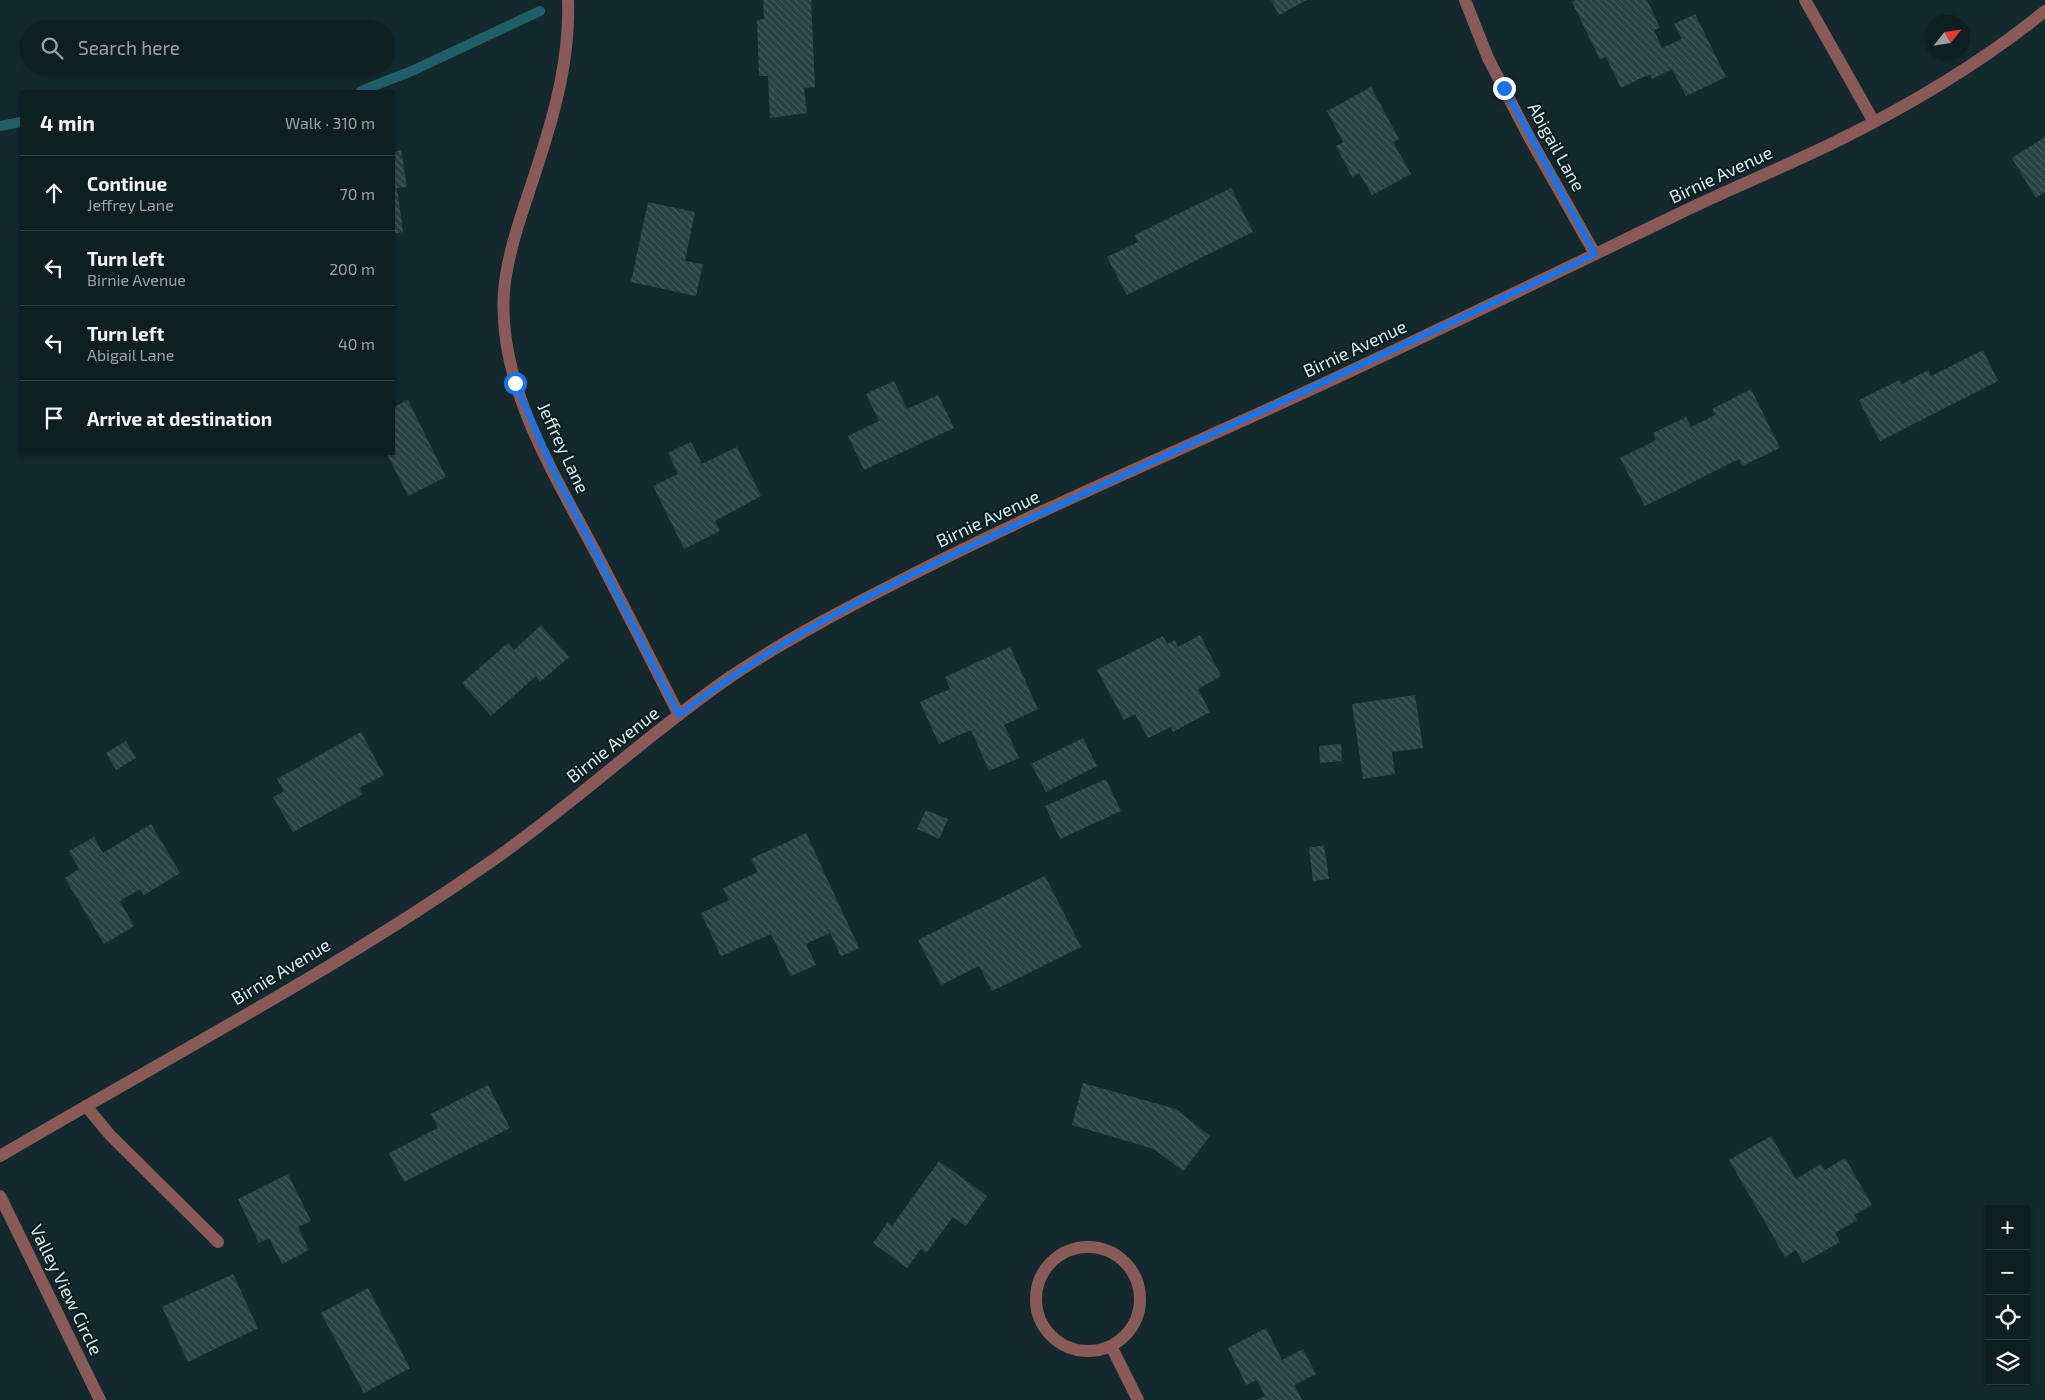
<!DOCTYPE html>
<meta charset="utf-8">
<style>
body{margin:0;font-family:"Exo 2",sans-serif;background:#1c2c2f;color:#f1f3f6}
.controls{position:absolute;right:15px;bottom:15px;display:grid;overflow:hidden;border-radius:0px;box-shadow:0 1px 4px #0004}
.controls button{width:45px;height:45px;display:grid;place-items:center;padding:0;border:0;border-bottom:1px solid #2e3d40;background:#0e1f22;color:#f1f3f6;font:25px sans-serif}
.compass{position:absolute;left:1925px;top:15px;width:45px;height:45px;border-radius:50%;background:#0e1f22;box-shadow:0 1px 4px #0004;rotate:60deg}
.stop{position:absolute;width:15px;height:15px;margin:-11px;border:4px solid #1a73e8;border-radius:50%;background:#fff}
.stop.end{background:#1a73e8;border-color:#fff;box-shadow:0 1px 5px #0008}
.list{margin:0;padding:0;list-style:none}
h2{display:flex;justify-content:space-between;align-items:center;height:65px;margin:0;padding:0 20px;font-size:21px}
h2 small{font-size:16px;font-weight:400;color:#9ba2a5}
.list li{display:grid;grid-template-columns:32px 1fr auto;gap:15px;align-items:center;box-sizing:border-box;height:75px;padding:0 20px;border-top:1px solid #2e3d40}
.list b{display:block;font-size:19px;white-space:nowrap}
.list p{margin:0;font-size:16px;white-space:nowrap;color:#9ba2a5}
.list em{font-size:16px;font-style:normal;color:#9ba2a5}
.icon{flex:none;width:28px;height:28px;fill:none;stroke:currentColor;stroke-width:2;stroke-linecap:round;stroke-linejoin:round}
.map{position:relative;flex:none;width:2045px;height:1400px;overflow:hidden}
.search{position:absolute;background:#0e1f22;box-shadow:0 1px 4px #0004;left:20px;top:20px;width:375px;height:55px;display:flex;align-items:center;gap:12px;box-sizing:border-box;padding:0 18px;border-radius:28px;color:#9ba2a5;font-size:19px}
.panel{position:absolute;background:#0e1f22;box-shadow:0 1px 4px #0004;left:20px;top:90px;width:375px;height:365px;border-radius:0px}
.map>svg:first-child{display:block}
</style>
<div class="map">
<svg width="2045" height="1400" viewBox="0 0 2045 1400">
<defs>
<pattern id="building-back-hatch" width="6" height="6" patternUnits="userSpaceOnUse" patternTransform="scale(1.25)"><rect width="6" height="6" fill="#2a4044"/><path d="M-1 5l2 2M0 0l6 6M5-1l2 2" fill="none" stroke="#485c5f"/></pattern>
</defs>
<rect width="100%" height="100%" fill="#13292d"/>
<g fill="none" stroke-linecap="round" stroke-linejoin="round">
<g stroke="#215f68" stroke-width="10">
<polyline points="361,91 414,70 540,11"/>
<polyline points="0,126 21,122"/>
</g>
</g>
<g fill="url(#building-back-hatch)">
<polygon points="763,0 811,0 815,87 804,88 807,113 770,118 768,76 759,76 757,20 764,19"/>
<polygon points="1271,0 1307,0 1279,15"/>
<polygon points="1576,0 1647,0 1660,28 1654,30 1662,48 1682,39 1674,24 1695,14 1726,77 1686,96 1672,69 1652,79 1650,74 1621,88 1606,57 1600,59 1572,2"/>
<polygon points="1371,87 1399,139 1393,142 1411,174 1372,195 1359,173 1352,177 1336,146 1343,142 1327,111"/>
<polygon points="2045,137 2045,192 2036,198 2012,158"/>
<polygon points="401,150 407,187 397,188 403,232 394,234 394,152"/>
<polygon points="1231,188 1253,232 1127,295 1107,257 1138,242 1135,235"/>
<polygon points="648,202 695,212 685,261 703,264 696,296 631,282"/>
<polygon points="1983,350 1998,381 1880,441 1859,400 1899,380 1902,384 1928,370 1931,376"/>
<polygon points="894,381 907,409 938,395 954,428 864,470 848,436 879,421 866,394"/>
<polygon points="1751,389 1780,448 1742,466 1739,459 1645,506 1620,458 1656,440 1653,433 1686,417 1691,427 1715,415 1712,409"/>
<polygon points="408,400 446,477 408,496 387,454 394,454 394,407"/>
<polygon points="691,442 702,464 737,447 761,496 715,521 720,531 684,549 653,486 678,474 668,453"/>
<polygon points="541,625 569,657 540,682 536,676 491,716 462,683 508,643 514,650"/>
<polygon points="1200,635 1221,676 1198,689 1210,712 1173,732 1171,727 1148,738 1135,714 1124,720 1097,670 1163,636 1167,644 1175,640 1178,647"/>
<polygon points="1010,647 1038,709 1004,725 1019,758 989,771 971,730 939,744 920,702 950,689 945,677"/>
<polygon points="1415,695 1423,748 1392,752 1395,774 1363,779 1352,704"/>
<polygon points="361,732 384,775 359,788 363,794 293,832 273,797 284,791 277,779"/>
<polygon points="1083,738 1097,766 1046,792 1031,764"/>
<polygon points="126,741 136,758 116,770 106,753"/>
<polygon points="1341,744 1342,761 1320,763 1319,746"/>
<polygon points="1106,779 1121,811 1060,839 1045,806"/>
<polygon points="926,810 948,819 939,839 917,829"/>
<polygon points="151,824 180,873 144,895 140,889 120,901 134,926 104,944 65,878 79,869 69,851 94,837 103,853"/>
<polygon points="806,833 859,948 841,956 830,933 806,944 816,965 791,976 771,934 721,956 701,913 729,900 723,888 758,872 751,859"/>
<polygon points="1324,845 1329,879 1313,881 1309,848"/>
<polygon points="1045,876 1081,947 992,991 979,966 941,985 918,940"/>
<polygon points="1083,1083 1176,1109 1210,1136 1183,1171 1154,1149 1072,1125"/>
<polygon points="488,1085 510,1128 404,1182 389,1153 438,1128 431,1114"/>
<polygon points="1771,1136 1796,1179 1821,1164 1825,1170 1845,1158 1872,1205 1854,1215 1857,1220 1835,1233 1840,1242 1803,1263 1796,1250 1785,1257 1729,1160"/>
<polygon points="939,1161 987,1196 966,1226 953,1217 926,1253 921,1249 907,1268 873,1243 888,1222 892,1226"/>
<polygon points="288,1174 311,1221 298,1227 309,1250 282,1264 269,1238 259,1243 238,1199"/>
<polygon points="233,1274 258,1328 188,1362 162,1307"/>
<polygon points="368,1288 410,1368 364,1393 321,1313"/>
<polygon points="1266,1328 1282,1360 1303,1349 1316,1374 1294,1385 1302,1400 1256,1400 1265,1396 1257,1380 1246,1385 1228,1348"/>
</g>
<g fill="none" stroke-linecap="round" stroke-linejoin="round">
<g stroke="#895a58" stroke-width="12">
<path d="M568,0c2,55 -12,109 -29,161 -13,42 -31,86 -35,130 -7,94 51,184 93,264 28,53 55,107 82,160"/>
<polyline points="1465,0 1488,58 1528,135 1595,254"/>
<polyline points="1805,0 1874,122"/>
<polyline points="86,1106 110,1135 218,1242"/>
<path d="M0,1156c166,-98 338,-187 496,-298 81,-57 153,-125 234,-181 58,-39 122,-72 185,-104 130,-66 265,-123 397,-184 121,-56 242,-115 362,-173 53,-26 108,-48 161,-74 75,-37 146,-79 210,-131"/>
<polyline points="0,1196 100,1400"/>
<circle cx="1088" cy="1299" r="52"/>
<polyline points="1111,1346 1138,1400"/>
</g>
</g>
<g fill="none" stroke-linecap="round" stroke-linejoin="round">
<path stroke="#1a73e8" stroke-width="6" d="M515,383l39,89 125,243c121,-94 264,-156 402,-220 171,-80 343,-158 514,-241l-91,-166"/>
</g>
<g text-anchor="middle" stroke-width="4" stroke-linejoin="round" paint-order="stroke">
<g font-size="18" fill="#ddeaec" stroke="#0a1f23">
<text transform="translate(1556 147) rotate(61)" y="6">Abigail Lane</text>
<text transform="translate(1721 175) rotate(-25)" y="6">Birnie Avenue</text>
<text transform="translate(1355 349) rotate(-25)" y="6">Birnie Avenue</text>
<text transform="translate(563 448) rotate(65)" y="6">Jeffrey Lane</text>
<text transform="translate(988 519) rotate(-25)" y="6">Birnie Avenue</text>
<text transform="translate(613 745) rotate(-38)" y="6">Birnie Avenue</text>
<text transform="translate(281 972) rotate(-31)" y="6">Birnie Avenue</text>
<text transform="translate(66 1290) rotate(64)" y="6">Valley View Circle</text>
</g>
</g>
</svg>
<div class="controls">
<button>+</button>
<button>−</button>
<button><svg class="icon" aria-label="locate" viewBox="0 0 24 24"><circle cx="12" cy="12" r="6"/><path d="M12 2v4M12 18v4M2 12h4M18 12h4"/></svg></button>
<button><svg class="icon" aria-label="layers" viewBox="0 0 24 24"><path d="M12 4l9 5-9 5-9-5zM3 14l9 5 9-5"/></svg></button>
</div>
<svg class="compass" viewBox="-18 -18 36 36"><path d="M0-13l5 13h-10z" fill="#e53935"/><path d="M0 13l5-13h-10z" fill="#9ba2a5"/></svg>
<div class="stop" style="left:515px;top:383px"></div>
<div class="stop end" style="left:1504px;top:88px"></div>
<div class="search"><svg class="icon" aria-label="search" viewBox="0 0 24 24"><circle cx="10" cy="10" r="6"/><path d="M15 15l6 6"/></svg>Search here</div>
<section class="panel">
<h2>4 min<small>Walk · 310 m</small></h2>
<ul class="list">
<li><svg class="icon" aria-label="ahead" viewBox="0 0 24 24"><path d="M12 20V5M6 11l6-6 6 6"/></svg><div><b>Continue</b><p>Jeffrey Lane</p></div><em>70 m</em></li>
<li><svg class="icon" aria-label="left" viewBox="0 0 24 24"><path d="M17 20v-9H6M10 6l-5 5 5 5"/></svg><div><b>Turn left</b><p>Birnie Avenue</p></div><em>200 m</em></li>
<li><svg class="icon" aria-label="left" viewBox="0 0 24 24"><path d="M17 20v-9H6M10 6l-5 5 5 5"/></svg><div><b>Turn left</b><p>Abigail Lane</p></div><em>40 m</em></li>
<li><svg class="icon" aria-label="arrive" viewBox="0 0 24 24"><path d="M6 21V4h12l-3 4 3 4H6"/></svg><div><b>Arrive at destination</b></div></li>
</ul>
</section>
</div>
